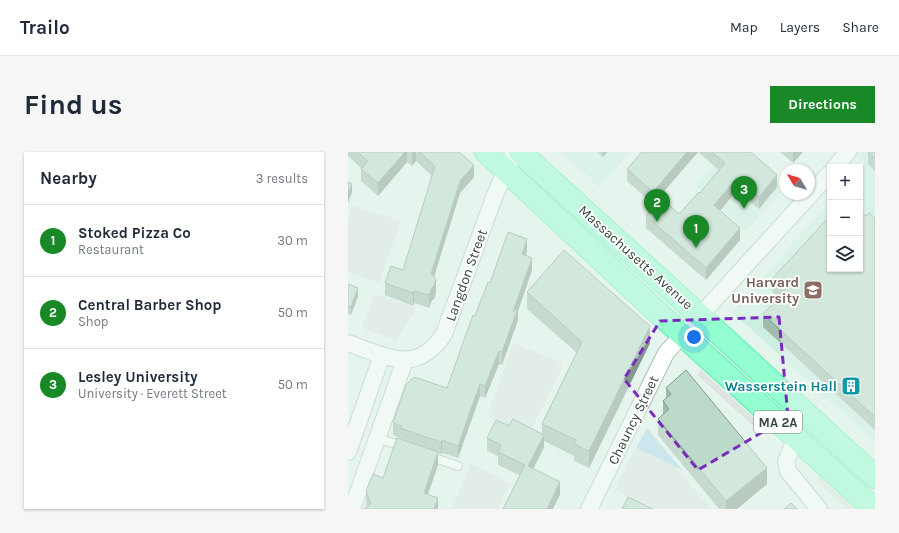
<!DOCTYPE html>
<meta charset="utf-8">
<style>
body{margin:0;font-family:Karla,sans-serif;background:#f6f6f7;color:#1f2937}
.controls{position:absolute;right:12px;top:12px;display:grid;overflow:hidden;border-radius:0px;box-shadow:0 1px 3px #0004}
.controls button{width:36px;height:36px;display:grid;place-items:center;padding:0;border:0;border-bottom:1px solid #e0e1e3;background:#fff;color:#1f2937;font:20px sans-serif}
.compass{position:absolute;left:431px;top:12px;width:36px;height:36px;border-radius:50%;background:#fff;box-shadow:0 1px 3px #0004;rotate:308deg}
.you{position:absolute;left:346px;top:185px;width:14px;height:14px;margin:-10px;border:3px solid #fff;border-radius:50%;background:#1a73e8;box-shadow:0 0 0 6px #1a73e833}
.badge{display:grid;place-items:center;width:26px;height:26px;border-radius:50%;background:#198927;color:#fff;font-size:13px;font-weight:700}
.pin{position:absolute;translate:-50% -33px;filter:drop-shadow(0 1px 2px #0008)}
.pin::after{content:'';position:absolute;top:21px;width:14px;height:12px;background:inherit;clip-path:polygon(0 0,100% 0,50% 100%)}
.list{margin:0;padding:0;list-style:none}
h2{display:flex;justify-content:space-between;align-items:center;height:52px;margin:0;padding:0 16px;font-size:17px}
h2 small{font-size:13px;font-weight:400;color:#747a83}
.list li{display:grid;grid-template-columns:26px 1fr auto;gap:12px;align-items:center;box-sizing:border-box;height:72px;padding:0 16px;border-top:1px solid #e0e1e3}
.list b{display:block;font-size:15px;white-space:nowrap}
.list p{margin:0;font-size:13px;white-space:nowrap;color:#747a83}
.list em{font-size:13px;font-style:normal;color:#747a83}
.icon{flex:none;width:22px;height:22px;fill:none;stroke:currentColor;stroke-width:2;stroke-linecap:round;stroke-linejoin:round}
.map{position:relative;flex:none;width:527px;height:357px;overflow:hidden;border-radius:0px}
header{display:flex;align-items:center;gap:24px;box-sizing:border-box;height:56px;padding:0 20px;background:#fff;border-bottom:1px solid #e0e1e3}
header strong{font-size:19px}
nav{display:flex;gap:22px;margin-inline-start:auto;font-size:14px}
.intro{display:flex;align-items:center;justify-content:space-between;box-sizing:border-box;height:96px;padding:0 24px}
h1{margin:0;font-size:28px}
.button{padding:10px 18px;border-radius:0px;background:#198927;color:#fff;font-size:14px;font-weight:700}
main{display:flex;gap:24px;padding:0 24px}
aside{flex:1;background:#fff;border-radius:0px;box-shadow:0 1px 3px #0004}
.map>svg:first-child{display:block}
</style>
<header>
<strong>Trailo</strong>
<nav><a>Map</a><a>Layers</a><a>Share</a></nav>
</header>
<div class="intro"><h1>Find us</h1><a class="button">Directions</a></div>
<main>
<aside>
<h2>Nearby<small>3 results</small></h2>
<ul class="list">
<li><span class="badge">1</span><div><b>Stoked Pizza Co</b><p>Restaurant</p></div><em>30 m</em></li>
<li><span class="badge">2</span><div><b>Central Barber Shop</b><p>Shop</p></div><em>50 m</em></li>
<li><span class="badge">3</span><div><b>Lesley University</b><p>University · Everett Street</p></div><em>50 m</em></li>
</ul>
</aside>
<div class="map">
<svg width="527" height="357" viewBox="0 0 527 357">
<rect width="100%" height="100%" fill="#e5f4ed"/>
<g fill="#cdefe1">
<polygon points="213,0 282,0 252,35"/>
<polygon points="376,0 403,0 437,31 437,36 398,79 347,32"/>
<polygon points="503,0 527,0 527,290 384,160 482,50 482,117 512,117 512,16 516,11"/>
</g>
<polygon fill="#aad8ed" points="299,276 335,319 288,296"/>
<g fill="#dee4e1">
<polygon points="3,53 53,69 31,131 0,120 0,70"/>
<polygon points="26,141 68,156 48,189 14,176"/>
<polygon points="165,191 216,212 180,284 139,264"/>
<polygon points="353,218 416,275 412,280 349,223"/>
<polygon points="288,296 326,314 363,357 305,357 267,338"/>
<polygon points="123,311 162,332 149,357 104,357"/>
<polygon points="472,325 507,357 499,357 468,329"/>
</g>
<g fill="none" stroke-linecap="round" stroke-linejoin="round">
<defs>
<g id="lane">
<polyline points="29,286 57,295"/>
<polyline points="81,304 110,314"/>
</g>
<g id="street">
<polyline points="487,15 500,0"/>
<path d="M0,191c17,6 45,19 63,16 14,-2 26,-14 33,-25l51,-139 19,-43"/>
<polyline points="448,286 438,309 440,319 471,357"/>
<polyline points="0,300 34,203"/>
<polyline points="4,357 57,208"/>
<polyline points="241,357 318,201 482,21"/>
</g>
<g id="primary">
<polyline points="138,0 305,156 526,357"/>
<polyline points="172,0 351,163 527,325"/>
</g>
</defs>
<use href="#lane" stroke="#a7c0b4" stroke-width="10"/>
<use href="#street" stroke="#a7c0b4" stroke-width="18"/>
<use href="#primary" stroke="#58efad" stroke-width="24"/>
<use href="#lane" stroke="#fff" stroke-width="8"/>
<use href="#street" stroke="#fff" stroke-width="16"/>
<use href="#primary" stroke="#93ffd1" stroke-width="22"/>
</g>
<g fill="#a2bbae">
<polygon points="0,0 111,0 126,25 112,41 86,125 88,141 86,147 84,148 81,156 66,151 65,154 37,143 37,131 55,118 84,24 68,9 64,14 59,10 30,44 13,29 13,16 0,4"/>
<polygon points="250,0 259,0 255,5"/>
<polygon points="294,0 403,0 429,35 411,57 389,38 372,59 392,88 358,128 298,76 298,64 320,52 331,62 352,41 371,18 350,0 305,52 279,29 279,17"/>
<polygon points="432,0 455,0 445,11"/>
<polygon points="520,0 527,0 527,19 520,12"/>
<polygon points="518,64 527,66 527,278 415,175 415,162 430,146 424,140 424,127"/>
<polygon points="179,99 178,104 184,118 170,159 170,168 154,213 151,212 137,246 132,244 110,306 94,301 93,302 90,301 90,313 80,342 90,357 19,355 18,351 18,339 35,326 52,287 52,286 45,283 45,271 99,236 127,164 142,131"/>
<polygon points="0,132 10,144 3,163 0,162"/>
<polygon points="179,140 302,191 241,316 226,309 226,304 196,289 196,295 185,317 212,343 150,313 150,304 139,299 139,286 161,274 194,282 194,272 229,201 179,157"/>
<polygon points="318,236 419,332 389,357 371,357 310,283 310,267 315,263 315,249 318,247"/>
</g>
<g fill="#84998d">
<polygon points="57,0 59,0 59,10 30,44 30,31"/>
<polygon points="65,0 68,0 68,9 64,14 64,2"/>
<polygon points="255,0 259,0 255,5"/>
<polygon points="339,0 350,0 305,52 305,40"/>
<polygon points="445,0 455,0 445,11"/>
<polygon points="126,13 126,25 112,41 83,134 83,122 112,29"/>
<polygon points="429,23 429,35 411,57 411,45"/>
<polygon points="389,26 389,38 366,66 366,53"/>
<polygon points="4,32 4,40 0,51 0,42"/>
<polygon points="392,76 392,88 358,128 358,116"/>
<polygon points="179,87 179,99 174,115 174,102"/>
<polygon points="184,106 184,118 170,159 170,168 154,213 154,200 165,160"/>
<polygon points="88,128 88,141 86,147 84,148 81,156 81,143 84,136"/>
<polygon points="10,136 10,144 3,163 3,155"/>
<polygon points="66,139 66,151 65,154 65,141"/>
<polygon points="302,174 302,191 241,316 241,299"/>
<polygon points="151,199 151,212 137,246 137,234"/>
<polygon points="132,232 132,244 110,306 110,294"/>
<polygon points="196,283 196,295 180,327 180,314"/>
<polygon points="94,288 94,301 93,302 93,290"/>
<polygon points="90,300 90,313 76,353 76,341"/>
<polygon points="419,316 419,332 389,357 378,357 378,349"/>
<polygon points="212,330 212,343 205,357 199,357"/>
<polygon points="90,346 90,357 86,357"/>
</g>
<g fill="#bcdaca" stroke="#84998d">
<polygon points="9,0 57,0 30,31 13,17 20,9"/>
<polygon points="71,0 111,0 126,13 112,29 83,122 85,123 88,128 86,134 84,136 81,143 66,139 65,141 37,131 43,114 55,118 87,14"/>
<polygon points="294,0 339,0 305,40 279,17"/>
<polygon points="364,0 403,0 429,23 411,45 389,26 366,53 392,76 358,116 298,64 314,45 320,52 331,62 351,40 352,41 377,11"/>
<polygon points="520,0 527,0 527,6"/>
<polygon points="0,30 4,32 0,42"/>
<polygon points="512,59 518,64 521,61 527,66 527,265 415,162 437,139 424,127 482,64 482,117 512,117"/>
<polygon points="160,80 179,87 174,102 184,106 165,160 170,156 154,200 151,199 137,234 132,232 110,294 94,288 93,290 52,276 53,274 45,271 58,233 66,225 99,236 125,163 127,164 140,130 142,131"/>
<polygon points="216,98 302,174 241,299 226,292 228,288 194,272 234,190 179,140"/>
<polygon points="0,132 10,136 3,155 0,154"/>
<polygon points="338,218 419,316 378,349 310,267 321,257 315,249 323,242 318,236"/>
<polygon points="165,267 196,283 180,314 212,330 199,357 155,357 177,313 150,300 153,293 139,286 148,268 161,274"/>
<polygon points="49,286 90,300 76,341 90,346 86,357 16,357 23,352 18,339 25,322 35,326"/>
<polygon points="280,345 305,357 274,357"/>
<polygon points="443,351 449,357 436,357"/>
</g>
<path d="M0 0H527V357H0ZM431,165l9,100 -90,53 -74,-91 36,-58z" fill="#e5f4ed" fill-opacity=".55" fill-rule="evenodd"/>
<path fill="none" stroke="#7b2cbf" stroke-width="3" stroke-dasharray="8 5" stroke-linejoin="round" d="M431,165l9,100 -90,53 -74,-91 36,-58z"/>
<defs>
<symbol id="university-square" viewBox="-11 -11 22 22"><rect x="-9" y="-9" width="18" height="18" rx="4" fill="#8d6e63" stroke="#fff"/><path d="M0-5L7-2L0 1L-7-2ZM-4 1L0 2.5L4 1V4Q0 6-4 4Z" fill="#fff"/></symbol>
<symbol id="building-square" viewBox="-11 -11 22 22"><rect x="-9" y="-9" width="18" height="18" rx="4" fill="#0f9aa8" stroke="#fff"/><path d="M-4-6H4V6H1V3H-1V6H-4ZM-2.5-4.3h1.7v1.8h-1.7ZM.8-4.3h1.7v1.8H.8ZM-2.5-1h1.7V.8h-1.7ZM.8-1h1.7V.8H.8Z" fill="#fff"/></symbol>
</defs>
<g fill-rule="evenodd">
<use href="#university-square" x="454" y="127" width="22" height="22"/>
<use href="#building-square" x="492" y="223" width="22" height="22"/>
</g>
<g text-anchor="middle" stroke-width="3.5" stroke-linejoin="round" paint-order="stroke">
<rect fill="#fff" stroke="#717e77" stroke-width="1" x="406" y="259" width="48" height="22" rx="3"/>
<g font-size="13" font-weight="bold" fill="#34473d">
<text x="430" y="275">MA 2A</text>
</g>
<g font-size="14" fill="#34473d" stroke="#fff">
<text transform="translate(288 105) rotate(42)" y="5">Massachusetts Avenue</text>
<text transform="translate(118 123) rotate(-70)" y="5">Langdon Street</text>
<text transform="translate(285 268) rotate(-64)" y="5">Chauncy Street</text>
</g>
<g font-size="14" font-weight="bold" fill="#785e54" stroke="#fff" text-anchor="end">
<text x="451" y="135">Harvard<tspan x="451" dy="16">University</tspan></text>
</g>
<g font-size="14" font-weight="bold" fill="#0d838f" stroke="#fff" text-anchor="end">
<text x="489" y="239">Wasserstein Hall</text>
</g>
</g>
</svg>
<div class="controls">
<button>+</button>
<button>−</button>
<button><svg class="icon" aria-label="layers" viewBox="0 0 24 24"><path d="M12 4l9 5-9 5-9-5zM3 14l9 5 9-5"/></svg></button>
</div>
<svg class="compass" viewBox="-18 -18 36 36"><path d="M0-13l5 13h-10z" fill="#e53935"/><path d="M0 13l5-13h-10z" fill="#747a83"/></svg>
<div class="you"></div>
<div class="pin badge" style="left:348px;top:96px">1</div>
<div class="pin badge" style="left:309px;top:70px">2</div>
<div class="pin badge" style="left:396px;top:57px">3</div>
</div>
</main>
